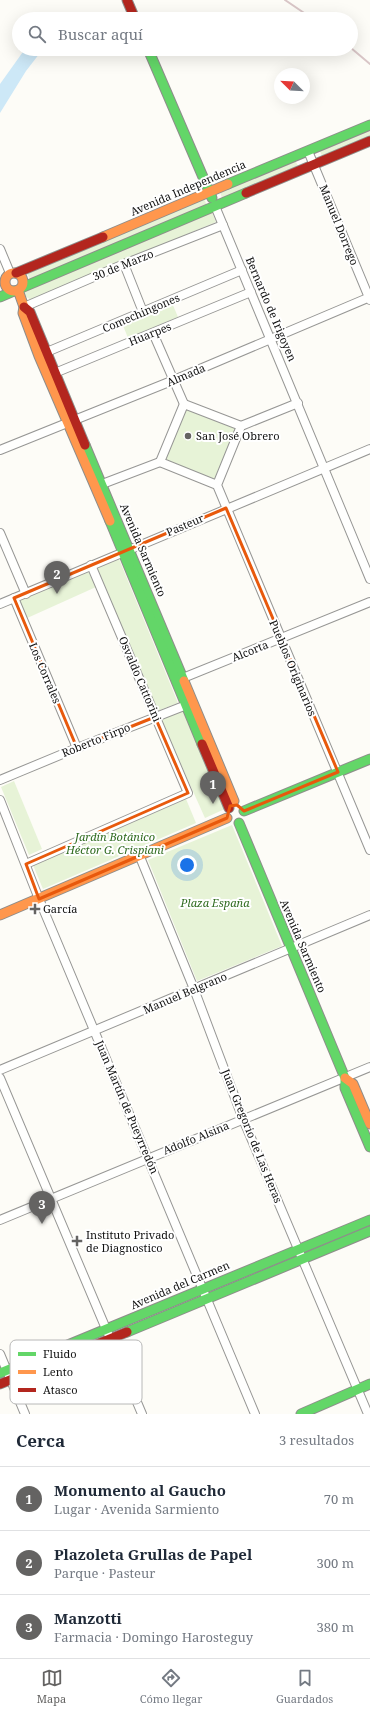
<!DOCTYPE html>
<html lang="es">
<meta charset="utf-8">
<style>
body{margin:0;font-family:"Noto Serif",serif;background:#f2f2f3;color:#1f2937}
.compass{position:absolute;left:274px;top:68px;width:36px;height:36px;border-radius:50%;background:#fff;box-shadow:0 4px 16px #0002;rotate:294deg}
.you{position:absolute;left:187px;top:865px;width:14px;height:14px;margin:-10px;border:3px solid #fff;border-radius:50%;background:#1a73e8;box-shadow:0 0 0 6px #1a73e833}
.badge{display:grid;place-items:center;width:26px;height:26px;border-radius:50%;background:#646362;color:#fff;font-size:13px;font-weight:700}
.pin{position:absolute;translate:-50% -33px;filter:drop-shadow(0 1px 2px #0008)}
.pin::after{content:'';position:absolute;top:21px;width:14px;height:12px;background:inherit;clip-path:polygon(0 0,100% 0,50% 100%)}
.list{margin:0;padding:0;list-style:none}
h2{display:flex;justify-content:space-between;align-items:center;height:52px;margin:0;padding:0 16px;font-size:17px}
h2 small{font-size:13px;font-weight:400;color:#747a83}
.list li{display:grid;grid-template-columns:26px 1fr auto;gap:12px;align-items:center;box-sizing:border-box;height:64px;padding:0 16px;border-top:1px solid #e0e1e3}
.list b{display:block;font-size:15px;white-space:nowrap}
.list p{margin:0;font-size:13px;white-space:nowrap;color:#747a83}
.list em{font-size:13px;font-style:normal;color:#747a83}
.icon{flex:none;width:22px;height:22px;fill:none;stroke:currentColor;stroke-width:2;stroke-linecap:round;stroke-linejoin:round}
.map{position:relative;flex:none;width:370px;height:1414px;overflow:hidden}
.search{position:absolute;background:#fff;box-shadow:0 4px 16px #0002;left:12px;right:12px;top:12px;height:44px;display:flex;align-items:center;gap:10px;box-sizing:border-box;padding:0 14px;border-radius:22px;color:#747a83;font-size:15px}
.sheet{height:244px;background:#fff}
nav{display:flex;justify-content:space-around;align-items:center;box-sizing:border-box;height:56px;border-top:1px solid #e0e1e3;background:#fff;font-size:11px;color:#747a83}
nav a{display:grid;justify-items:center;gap:2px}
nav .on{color:#646362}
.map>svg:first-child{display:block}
</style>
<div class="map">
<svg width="370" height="1414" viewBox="0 0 370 1414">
<rect width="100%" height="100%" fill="#fdfcf7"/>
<g fill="#e7f3d7">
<polygon points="370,130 370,136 322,156 320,151"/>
<polygon points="295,160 298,166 222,198 220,192"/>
<polygon points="204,199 207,205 30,279 27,273"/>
<polygon points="211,210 216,222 31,300 25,296 23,291"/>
<polygon points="172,303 178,317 128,338 122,323"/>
<polygon points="185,409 235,428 236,430 216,478 211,479 167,461 165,457"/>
<polygon points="119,559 178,703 157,711 97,568"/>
<polygon points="87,569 96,587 25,619 18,600"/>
<polygon points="183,710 227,808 205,818 161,720"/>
<polygon points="14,781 42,849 29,855 1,787"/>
<polygon points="186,799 196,823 43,889 33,865"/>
<polygon points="232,825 282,946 197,981 148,860"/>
</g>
<polygon fill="#cde8f7" points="25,49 43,49 26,71 0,113 0,84"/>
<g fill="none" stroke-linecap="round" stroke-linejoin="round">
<defs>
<g id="street">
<polyline points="308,151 370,300"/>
<polyline points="215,206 370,579"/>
<polyline points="0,249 10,273"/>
<polyline points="124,264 143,312"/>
<polyline points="24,307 124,264 223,225"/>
<polyline points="153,333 184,404"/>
<polyline points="42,354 242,270"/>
<polyline points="50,375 251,292"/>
<polyline points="241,426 298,403"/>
<polyline points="0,450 174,380 370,297"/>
<polyline points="217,485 160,462 184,404 241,426 217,485 370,850"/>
<polyline points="97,486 160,462"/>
<polyline points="0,533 26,594"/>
<polyline points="14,598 77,748"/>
<polyline points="0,604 370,449"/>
<polyline points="178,680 370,602"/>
<polyline points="0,780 77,748 189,704"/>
<polyline points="0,800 39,899 255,1414"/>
<polyline points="140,857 194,989 243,1119 368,1414"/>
<polyline points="26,864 188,793 91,565"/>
<polyline points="0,1070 370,915"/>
<polyline points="0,1078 142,1414"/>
<polyline points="0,1220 370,1067"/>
<polyline points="0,1354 25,1414"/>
</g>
<g id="fast">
<polyline points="148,49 212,198"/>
<polyline points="228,184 370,125"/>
<polyline points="21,288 246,193"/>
<polyline points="0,297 14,291"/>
<polyline points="85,445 184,681"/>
<polyline points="110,521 202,744"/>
<polyline points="244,811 370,759"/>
<polyline points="239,823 345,1078 345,1088 370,1147"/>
<polyline points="127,1332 370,1231"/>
<polyline points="0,1373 370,1220"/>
<polyline points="301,1414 370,1384"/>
</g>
<g id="slow">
<polyline points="103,237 228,184"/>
<circle cx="14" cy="282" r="9"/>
<polyline points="18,290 24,307 23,313 39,356 110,521"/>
<polyline points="184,681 234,801"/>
<polyline points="0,915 227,818"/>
<polyline points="345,1078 353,1084 370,1124"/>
</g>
<g id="jam">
<polyline points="127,0 135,19"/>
<polyline points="246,193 370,141"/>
<polyline points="16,273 103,237"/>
<polyline points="24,307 30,312 85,445"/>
<polyline points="202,744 229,808"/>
<polyline points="0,1384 127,1332"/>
</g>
</defs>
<use href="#street" stroke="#979795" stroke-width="10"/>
<use href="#fast" stroke="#8e8d8b" stroke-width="11"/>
<use href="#slow" stroke="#8e8d8b" stroke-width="11"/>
<use href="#jam" stroke="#8e8d8b" stroke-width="11"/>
<use href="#street" stroke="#fffffe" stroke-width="8"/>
<use href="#fast" stroke="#63d668" stroke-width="9"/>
<use href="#slow" stroke="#ff974d" stroke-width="9"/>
<use href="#jam" stroke="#b3261e" stroke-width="9"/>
<g stroke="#d9c6c7" stroke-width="2">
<polyline points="285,0 313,19"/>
<polyline points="351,48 370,64"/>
</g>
</g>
<path fill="none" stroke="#e8590c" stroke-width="3" stroke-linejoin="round" d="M226,508l112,264 -94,39 -7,-6 -7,1 -3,12 -188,81 -13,-35 162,-71 -33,-76 -78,31 -63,-150z"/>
<g fill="#646362" stroke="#fff" stroke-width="1.5">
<circle cx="188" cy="436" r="4"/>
<path d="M33 903h4v4h4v4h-4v4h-4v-4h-4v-4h4z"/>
<path d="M75 1235h4v4h4v4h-4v4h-4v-4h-4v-4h4z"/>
</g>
<g text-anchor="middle" stroke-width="4" stroke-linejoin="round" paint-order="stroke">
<g font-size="11" fill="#111" stroke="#fff">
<text transform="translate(188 188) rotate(-23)" y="4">Avenida Independencia</text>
<text transform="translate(339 225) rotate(68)" y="4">Manuel Dorrego</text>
<text transform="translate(123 265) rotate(-22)" y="4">30 de Marzo</text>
<text transform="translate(271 309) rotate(67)" y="4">Bernardo de Irigoyen</text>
<text transform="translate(141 313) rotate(-23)" y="4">Comechingones</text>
<text transform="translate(150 334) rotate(-22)" y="4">Huarpes</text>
<text transform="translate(186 375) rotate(-23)" y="4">Almada</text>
<text transform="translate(185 525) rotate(-23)" y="4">Pasteur</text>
<text transform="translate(143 550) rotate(67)" y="4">Avenida Sarmiento</text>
<text transform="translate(250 651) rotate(-22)" y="4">Alcorta</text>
<text transform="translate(293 668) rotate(67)" y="4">Pueblos Originarios</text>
<text transform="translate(45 673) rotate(67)" y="4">Los Corrales</text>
<text transform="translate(140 679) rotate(67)" y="4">Osvaldo Cattorini</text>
<text transform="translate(96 740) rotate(-22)" y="4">Roberto Firpo</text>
<text transform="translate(303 946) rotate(67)" y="4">Avenida Sarmiento</text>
<text transform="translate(185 993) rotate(-23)" y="4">Manuel Belgrano</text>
<text transform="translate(127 1107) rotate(67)" y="4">Juan Martín de Pueyrredón</text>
<text transform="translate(252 1136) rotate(68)" y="4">Juan Gregorio de Las Heras</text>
<text transform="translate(196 1138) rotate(-22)" y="4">Adolfo Alsina</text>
<text transform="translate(180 1285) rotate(-23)" y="4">Avenida del Carmen</text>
</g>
<g font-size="11" fill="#111" stroke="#fff" text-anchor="start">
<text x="196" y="440">San José Obrero</text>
<text x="43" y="913">García</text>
<text x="86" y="1239">Instituto Privado<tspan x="86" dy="13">de Diagnostico</tspan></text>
</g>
<g font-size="11" font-style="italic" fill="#2f6b1f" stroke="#fff">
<text x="115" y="841">Jardín Botánico<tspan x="115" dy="13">Héctor G. Crispiani</tspan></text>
<text x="215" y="907">Plaza España</text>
</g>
</g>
<rect x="10" y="1340" width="132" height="64" rx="6" fill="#fff" stroke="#b8b8b8" stroke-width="1"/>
<rect x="18" y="1352" width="18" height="4" fill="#63d668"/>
<rect x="18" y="1370" width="18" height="4" fill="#ff974d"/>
<rect x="18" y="1388" width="18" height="4" fill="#b3261e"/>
<g font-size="11" fill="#111">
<text x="43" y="1358">Fluido</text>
<text x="43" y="1376">Lento</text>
<text x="43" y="1394">Atasco</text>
</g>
</svg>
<svg class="compass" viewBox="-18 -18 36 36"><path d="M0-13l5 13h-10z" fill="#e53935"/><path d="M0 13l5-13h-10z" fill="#747a83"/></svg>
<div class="you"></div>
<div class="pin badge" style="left:213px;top:804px">1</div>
<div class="pin badge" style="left:57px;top:594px">2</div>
<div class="pin badge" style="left:42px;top:1224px">3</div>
<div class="search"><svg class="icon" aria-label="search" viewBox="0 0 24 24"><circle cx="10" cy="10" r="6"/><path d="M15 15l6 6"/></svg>Buscar aquí</div>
</div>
<section class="sheet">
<h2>Cerca<small>3 resultados</small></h2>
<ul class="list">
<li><span class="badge">1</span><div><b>Monumento al Gaucho</b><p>Lugar · Avenida Sarmiento</p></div><em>70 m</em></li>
<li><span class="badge">2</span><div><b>Plazoleta Grullas de Papel</b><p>Parque · Pasteur</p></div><em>300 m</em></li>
<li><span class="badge">3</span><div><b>Manzotti</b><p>Farmacia · Domingo Harosteguy</p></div><em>380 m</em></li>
</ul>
</section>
<nav>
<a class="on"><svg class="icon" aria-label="map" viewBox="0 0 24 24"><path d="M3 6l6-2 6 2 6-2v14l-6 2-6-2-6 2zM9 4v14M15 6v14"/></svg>Mapa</a>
<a><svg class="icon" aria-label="directions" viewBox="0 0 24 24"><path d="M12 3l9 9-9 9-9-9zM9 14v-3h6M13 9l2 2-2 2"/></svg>Cómo llegar</a>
<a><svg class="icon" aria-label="saved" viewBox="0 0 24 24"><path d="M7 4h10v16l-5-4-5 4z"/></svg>Guardados</a>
</nav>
